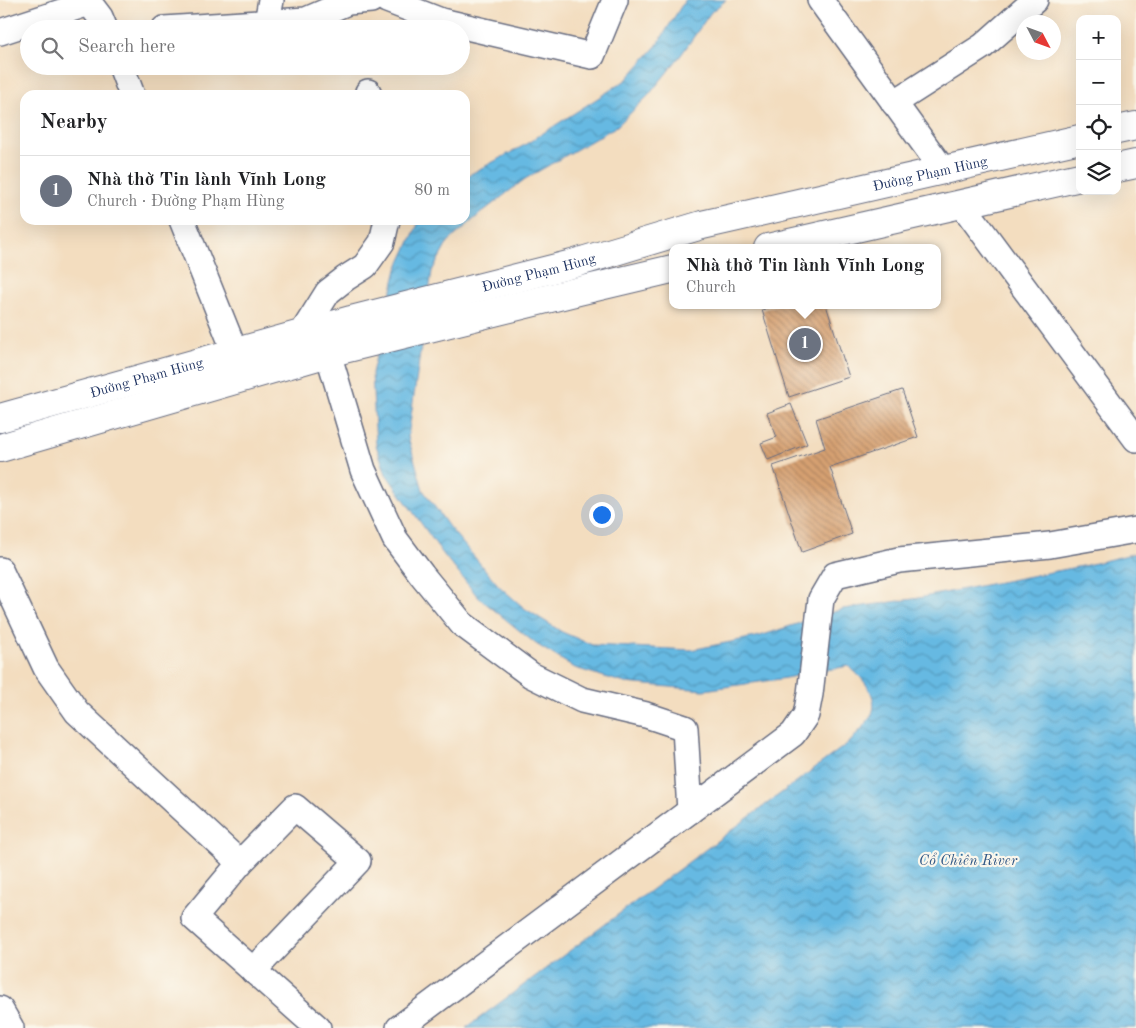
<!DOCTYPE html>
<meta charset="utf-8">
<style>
body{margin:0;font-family:"Old Standard TT",serif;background:#f2f2f2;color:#202124}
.controls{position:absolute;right:15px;top:15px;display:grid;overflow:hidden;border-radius:10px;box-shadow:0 5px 20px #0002}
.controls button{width:45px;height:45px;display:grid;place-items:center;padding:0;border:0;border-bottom:1px solid #e0e0e0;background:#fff;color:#202124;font:25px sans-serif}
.compass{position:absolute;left:1016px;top:15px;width:45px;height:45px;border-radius:50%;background:#fff;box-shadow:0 5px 20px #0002;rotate:131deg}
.you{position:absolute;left:601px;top:514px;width:18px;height:18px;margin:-12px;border:4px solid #fff;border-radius:50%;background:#1a73e8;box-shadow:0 0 0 8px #1a73e833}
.badge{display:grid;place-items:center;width:32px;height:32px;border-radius:50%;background:#0b8043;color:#fff;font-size:16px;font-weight:700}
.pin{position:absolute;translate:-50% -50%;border:2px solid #fff;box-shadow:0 1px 5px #0006}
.popup{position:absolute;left:669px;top:244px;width:272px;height:65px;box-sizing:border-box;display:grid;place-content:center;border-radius:10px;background:#fff;filter:drop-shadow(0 1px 4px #0005);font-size:16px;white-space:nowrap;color:#757577}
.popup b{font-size:19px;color:#202124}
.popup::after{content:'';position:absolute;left:50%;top:100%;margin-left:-10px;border:10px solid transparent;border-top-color:#fff}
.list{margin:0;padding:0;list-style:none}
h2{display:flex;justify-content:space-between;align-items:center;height:65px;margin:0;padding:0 20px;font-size:21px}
h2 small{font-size:16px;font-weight:400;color:#757577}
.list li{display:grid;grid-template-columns:32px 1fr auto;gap:15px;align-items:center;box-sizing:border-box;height:70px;padding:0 20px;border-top:1px solid #e0e0e0}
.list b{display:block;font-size:19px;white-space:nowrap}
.list p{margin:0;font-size:16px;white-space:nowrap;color:#757577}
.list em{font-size:16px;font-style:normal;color:#757577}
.icon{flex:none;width:28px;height:28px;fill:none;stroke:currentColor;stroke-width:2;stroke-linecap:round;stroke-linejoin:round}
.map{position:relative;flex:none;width:1136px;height:1028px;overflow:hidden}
.search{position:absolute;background:#fff;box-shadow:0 5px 20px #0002;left:20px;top:20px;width:450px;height:55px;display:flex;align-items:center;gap:12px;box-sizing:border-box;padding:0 18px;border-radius:28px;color:#757577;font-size:19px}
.panel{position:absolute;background:#fff;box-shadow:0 5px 20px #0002;left:20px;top:90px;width:450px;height:135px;border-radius:15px}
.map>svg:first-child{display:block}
</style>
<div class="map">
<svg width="1136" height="1028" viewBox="0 0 1136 1028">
<defs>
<pattern id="water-waves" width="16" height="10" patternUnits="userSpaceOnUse" patternTransform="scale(1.25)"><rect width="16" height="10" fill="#66b9e2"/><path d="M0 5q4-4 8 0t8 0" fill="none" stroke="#5397ba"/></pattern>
<pattern id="building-back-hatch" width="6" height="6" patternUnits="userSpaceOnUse" patternTransform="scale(1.25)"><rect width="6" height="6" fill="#d6a071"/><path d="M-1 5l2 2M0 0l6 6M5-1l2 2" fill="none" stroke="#ad8360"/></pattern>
</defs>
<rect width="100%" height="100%" fill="#fbf7ec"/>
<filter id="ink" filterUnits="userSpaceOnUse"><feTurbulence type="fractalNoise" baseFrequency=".02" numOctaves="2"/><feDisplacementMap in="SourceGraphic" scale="10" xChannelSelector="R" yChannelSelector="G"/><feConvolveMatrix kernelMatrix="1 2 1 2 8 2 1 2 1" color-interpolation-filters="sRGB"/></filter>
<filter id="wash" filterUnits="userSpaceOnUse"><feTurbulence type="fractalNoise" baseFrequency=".0096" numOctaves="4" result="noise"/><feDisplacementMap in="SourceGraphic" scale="20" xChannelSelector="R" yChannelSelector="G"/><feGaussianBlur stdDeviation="1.12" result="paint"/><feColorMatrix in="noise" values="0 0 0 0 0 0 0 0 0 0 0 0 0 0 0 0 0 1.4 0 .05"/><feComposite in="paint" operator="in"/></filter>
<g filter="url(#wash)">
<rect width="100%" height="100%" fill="#f3ddbf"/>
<path fill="url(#water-waves)" stroke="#4074a0" d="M685,0h41l-15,12 -30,43 -33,41 -31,30 -92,53 -44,34 -33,29 -16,29 -24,166 15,53 26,37 50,59 25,22 38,24 30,13 99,5 69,-14 83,-27 70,-10 174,-34 49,-12v475h-670l385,-287c6,-8 15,-16 20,-25 10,-19 -9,-39 -23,-50l-68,13 -76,11 -79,-7 -50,-15 -39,-24 -58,-47 -35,-43 -57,-80 -10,-29 -4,-72 25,-104 22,-47 2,-2h44v-43l58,-31 103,-66 31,-35z"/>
<g id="blocks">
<g fill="url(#building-back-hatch)">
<polygon points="777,305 826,305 849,377 789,397 762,310"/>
<polygon points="902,390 918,437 830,467 852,534 802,552 773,466 825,448 816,419"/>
<polygon points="791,404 807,444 768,460 761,443 777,437 767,413"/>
</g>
</g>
</g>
<g filter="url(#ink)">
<use href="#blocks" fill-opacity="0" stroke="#676c80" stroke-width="1"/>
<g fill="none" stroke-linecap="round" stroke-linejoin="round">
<defs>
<g id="street">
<polyline points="87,0 100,17 105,29"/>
<polyline points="387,0 441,21 592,56 615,0"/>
<polyline points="820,0 943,170"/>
<polyline points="267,23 271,0"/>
<polyline points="164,29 306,20 348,2 371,0"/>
<polyline points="0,32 89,3"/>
<polyline points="121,66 132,95"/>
<polyline points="368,92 368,95"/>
<polyline points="894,103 983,46 1035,0"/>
<polyline points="962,204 1136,439"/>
<polyline points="182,220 235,352"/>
<polyline points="301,335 328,292 346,278 365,266 382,242 387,220"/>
<polyline points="328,353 363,470 395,539 422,575 462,624 531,675 582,700 646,715 685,728 690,811"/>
<polyline points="0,570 46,668 77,712 240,863 194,918 318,1028"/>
<polyline points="240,863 295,807 358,861 253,971"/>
<polyline points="0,1009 11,1028"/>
<polyline points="399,1028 793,734 806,715 810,694 821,599 835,575 899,560 1050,545 1136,530"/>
</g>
<g id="primary">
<polyline points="1117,130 1136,126"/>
<polyline points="1117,168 1136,164"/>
<polyline points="768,248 1080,177"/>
<path id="s1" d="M0,418l351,-98 221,-56 130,-39 378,-86"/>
<polyline points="0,448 328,353 579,291 672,269"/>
</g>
</defs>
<use href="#street" stroke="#676c80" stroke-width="28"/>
<use href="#primary" stroke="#676c80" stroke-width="30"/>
<use href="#street" stroke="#fff" stroke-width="25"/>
<use href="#primary" stroke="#fff" stroke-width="28"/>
</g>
</g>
<g text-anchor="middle" stroke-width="4.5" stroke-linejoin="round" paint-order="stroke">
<g font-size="14" fill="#1b2f5e" stroke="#fbf7ec">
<text dy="5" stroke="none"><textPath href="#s1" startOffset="962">Đường Phạm Hùng</textPath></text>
<text dy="5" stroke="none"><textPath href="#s1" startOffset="558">Đường Phạm Hùng</textPath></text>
<text dy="5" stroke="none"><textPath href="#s1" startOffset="152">Đường Phạm Hùng</textPath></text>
</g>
<g font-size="15" font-style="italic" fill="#325886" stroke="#fbf7ec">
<text x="968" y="865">Cổ Chiên River</text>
</g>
</g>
</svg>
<div class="controls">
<button>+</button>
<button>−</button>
<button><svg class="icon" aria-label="locate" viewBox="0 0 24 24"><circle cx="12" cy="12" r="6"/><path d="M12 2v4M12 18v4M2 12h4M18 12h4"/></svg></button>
<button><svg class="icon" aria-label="layers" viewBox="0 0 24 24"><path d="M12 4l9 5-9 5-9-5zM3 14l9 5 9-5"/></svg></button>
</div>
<svg class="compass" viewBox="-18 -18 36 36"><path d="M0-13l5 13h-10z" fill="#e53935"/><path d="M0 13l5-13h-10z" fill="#757577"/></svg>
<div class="you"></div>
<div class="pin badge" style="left:805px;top:344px;background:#6b7280">1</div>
<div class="popup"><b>Nhà thờ Tin lành Vĩnh Long</b>Church</div>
<div class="search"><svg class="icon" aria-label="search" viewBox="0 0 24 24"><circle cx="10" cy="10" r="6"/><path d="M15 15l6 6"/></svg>Search here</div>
<section class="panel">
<h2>Nearby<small></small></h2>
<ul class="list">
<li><span class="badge" style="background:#6b7280">1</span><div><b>Nhà thờ Tin lành Vĩnh Long</b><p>Church · Đường Phạm Hùng</p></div><em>80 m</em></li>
</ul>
</section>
</div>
